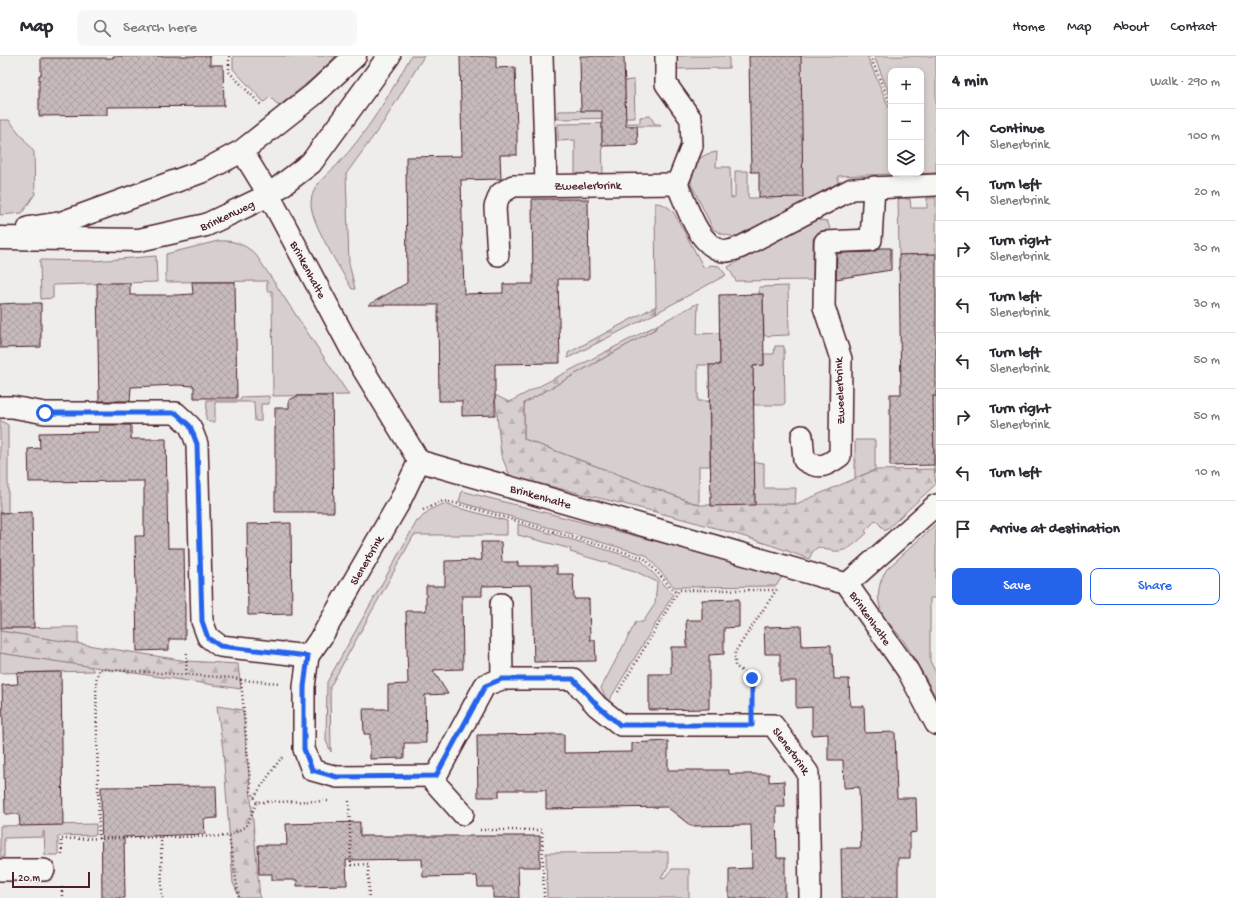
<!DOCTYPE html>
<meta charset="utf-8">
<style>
body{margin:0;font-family:"Gochi Hand",sans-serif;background:#f7f7f7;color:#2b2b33}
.controls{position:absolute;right:12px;top:12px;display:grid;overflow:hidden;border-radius:8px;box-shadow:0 2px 6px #0003}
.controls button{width:36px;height:36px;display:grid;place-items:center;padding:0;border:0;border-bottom:1px solid #e1e1e2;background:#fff;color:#2b2b33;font:20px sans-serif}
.scale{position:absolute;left:12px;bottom:10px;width:78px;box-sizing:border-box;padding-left:4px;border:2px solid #4a1f2b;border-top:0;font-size:11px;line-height:14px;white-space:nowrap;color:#4a1f2b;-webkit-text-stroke:3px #f6f6f2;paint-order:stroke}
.stop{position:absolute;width:12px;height:12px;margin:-9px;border:3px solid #2563eb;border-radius:50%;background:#fff}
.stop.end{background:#2563eb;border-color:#fff;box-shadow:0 1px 4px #0008}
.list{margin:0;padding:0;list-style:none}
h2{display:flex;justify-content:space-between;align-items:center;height:52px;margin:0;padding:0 16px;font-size:17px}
h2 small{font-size:13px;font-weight:400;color:#7c7c81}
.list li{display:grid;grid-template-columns:26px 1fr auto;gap:12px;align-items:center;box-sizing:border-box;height:56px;padding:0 16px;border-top:1px solid #e1e1e2}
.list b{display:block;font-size:15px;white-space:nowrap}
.list p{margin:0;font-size:13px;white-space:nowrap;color:#7c7c81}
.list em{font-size:13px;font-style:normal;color:#7c7c81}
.actions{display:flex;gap:8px;padding:12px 16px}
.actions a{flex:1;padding:9px 0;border:1px solid #2563eb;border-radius:8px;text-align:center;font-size:14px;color:#2563eb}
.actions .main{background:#2563eb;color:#fff}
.icon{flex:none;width:22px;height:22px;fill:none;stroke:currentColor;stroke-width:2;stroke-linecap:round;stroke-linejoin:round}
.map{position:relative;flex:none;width:936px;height:842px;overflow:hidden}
header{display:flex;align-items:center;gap:24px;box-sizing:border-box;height:56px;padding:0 20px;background:#fff;border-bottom:1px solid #e1e1e2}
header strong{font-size:19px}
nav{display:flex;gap:22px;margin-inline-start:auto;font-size:14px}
.search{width:280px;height:36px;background:#f7f7f7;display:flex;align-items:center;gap:10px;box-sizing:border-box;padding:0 14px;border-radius:8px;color:#7c7c81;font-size:15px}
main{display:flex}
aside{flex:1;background:#fff}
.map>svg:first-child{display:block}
</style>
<header>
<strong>Map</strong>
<div class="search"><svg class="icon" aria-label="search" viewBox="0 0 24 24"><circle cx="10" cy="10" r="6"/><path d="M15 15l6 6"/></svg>Search here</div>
<nav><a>Home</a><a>Map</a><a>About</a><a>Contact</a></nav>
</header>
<main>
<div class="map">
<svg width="936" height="842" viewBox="0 0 936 842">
<defs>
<pattern id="forest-firs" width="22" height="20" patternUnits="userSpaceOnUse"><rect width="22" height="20" fill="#d7cfce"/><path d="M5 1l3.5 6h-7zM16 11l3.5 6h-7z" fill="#bab1b1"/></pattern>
<pattern id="building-cross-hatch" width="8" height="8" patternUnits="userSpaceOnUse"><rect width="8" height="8" fill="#c6babb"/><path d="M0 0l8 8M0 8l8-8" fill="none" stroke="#ac9fa1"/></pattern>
</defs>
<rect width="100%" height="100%" fill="#efedea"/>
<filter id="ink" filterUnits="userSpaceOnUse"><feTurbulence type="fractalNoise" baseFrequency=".025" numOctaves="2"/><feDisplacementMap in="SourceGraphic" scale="8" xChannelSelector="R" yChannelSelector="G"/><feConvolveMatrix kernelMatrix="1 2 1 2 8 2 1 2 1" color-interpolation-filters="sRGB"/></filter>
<g filter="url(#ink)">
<g fill="#d7cfce" stroke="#90777c">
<polygon points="233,0 336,0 312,23 279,50 270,41 264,46 233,13"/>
<path d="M411,0h13l-41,67 -37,51 3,89 6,26h-3c-11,-19 -41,-66 -41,-85 0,-18 15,-28 26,-39 30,-32 53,-71 74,-109z"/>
<polygon points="675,0 729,0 729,12 675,13"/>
<polygon points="801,0 867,0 891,56 891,117 896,118 838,120 838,130 739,182 722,178 713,173 691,128 691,116 695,105 707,98 717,96 716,111 730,111 731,142 735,141 735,115 748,115 748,142 759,142"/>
<polygon points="874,0 936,0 936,117 906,118 921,117 921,15 891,15 891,42"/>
<polygon points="631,24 634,24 635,62 558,63 558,55 625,54 625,25"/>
<polygon points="650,60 655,68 660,68 661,70 602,70 603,121 575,121 575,84 558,85 558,68 640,67 640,61"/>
<polygon points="0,64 9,64 34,96 35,138 22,157 0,159"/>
<polygon points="906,137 906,143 910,143 911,152 927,152 927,142 936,142 936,198 899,199 898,138"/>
<path d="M655,147c8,0 14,4 19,10l30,55 7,-3 8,1 7,9 -70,38z"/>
<polygon points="818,164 827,165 830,172 828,175 813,182 813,224 736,225 728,211 777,183"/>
<path d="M218,185c16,-1 27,3 38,14l93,140 -76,1 -1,-105h-5v-10l-101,1v-28z"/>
<polygon points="156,200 157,226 53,229 53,242 41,243 40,204 94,205"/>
<polygon points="788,230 789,279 764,280 763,238 759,238 759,231"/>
<polygon points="698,247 697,278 720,277 720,309 698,309 698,345 709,345 710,410 699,410 699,449 524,383 524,347 657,272 657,269"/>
<polygon points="775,290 784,290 785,347 783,349 754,349 753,310 764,309 764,298 774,298"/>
<polygon points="269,340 269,348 261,348 261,365 255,365 254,346 215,346 215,366 209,366 206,363 207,344 241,344 241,341"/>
<polygon points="933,340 936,340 936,417 934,413"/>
<polygon points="0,364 8,369 8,457 0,457"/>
<polygon points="855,384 875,384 875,414 855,422"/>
<polygon points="754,406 764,407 764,432 796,432 795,448 755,449"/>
<polygon points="462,435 682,492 782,521 776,530 674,531 646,499 459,446"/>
<path d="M444,448l63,17v14h-93l-84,152 1,65 -5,-11 1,-59 90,-161h2c6,-9 14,-14 25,-17z"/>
<polygon points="518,468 641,504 673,539 608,646 601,632 636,566 643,566 655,548 657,526 635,515 570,496 571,493 518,479"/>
<path d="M936,468v74h-6v63l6,12v24c-11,-19 -21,-39 -33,-57 -8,-11 -20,-20 -23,-33 -4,-13 0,-28 7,-38z"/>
<polygon points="78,571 78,588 0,575 0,572"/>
<polygon points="0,597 90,610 94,615 0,617"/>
<polygon points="96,768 96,779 58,780 58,799 45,799 44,775 43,776 43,781 4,782 4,801 0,801 0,770"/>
<polygon points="668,796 668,812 661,821 663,823 672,813 689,813 689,842 547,842 546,797"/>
</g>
<g fill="url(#forest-firs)" stroke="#90777c">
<polygon points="656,250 656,257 568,302 568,297"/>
<path d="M657,269v3l-133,75v36l175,66 97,-1 79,-34 59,-1 2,15 -51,47 -9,-11 -11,11 2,2c-18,17 -25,23 -49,14l-5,4 -4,8c-96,-37 -199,-57 -299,-83l-9,-21 -6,-60 14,7z"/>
<polygon points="0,575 187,605 238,608 241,633 0,597"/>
<polygon points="217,650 243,654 260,842 240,842 233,827 223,694"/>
</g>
<g fill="url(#building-cross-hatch)" stroke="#4a1f2b">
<polygon points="113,0 210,0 210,9 223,9 224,50 107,51 107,59 39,60 39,19 41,19 41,2 113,2"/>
<polygon points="460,0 496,0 496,12 515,11 517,74 517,99 500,99 501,123 461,124 464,238 503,237 503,228 533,228 532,143 588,143 589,223 558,223 560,307 495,308 495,359 462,360 462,345 439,345 438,249 368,249 407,227 406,101 462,100"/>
<polygon points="580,0 624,0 626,70 637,70 638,89 602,90 602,55 581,55"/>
<polygon points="749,0 801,0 803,141 759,142 759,116 751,116"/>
<polygon points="879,192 891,192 891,214 836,223 837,199 839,197 872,196"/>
<polygon points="936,198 936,340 933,340 934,409 890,410 890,338 901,338 899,199"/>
<polygon points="192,226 235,226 237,342 194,342 194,330 178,329 131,331 130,345 99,345 97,227 130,227 130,239 177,239 193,238"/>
<polygon points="763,238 764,309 753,310 755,449 711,450 709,309 720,309 719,239"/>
<polygon points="18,247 41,247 41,291 0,292 0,248"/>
<polygon points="298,340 332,340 334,456 275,456 275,352 289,352 289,344"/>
<polygon points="99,369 131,369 131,383 166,383 168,492 184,492 185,551 185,583 169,583 169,594 137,595 135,480 144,480 144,425 29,426 28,393 40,392 39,377 99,376"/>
<polygon points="32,456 34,572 1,572 0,457"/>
<polygon points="291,467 292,558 248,559 247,468"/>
<polygon points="481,486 501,486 502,506 518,506 518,510 557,510 557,518 573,518 574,543 589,543 590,584 595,584 596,605 534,606 532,529 482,530 482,540 462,540 463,613 433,614 448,638 425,639 426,687 404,687 404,702 370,703 370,678 364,678 363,653 388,653 388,629 408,628 406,555 426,555 426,530 445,530 445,505 482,504"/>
<polygon points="739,543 739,571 724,572 724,598 709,599 709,653 649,654 649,618 671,618 671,591 687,591 686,564 702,564 702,544"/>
<polygon points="801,570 802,590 831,589 831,597 833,597 834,623 849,623 850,650 864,650 865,677 895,676 897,742 916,742 917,776 910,777 910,802 898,802 898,842 842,842 841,792 861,792 859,731 844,732 843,704 828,704 828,678 812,679 812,651 796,652 796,625 780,625 780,598 765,598 764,571"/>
<polygon points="61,616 63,769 20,770 19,758 5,758 2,629 18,628 17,617"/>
<polygon points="564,678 564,697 632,696 632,687 668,685 668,714 729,714 729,718 769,718 769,726 784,725 785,751 776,751 777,802 785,802 785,842 729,842 729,813 752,812 751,769 691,770 667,751 546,753 546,734 499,734 499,741 478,741 477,679"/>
<polygon points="216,730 217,762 204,763 205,778 124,781 125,842 102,842 101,731"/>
<polygon points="360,766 360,780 540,780 540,811 518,811 519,842 493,842 493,831 478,831 477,820 423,821 422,803 346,804 347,829 297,830 297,824 272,824 272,818 259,818 258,789 287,789 286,768"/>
</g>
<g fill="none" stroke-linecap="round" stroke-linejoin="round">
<defs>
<g id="minor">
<polyline points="542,0 546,129"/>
<path d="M666,0v28l25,35 1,27 -15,38c10,21 20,61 46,67 5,1 13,-2 18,-4l111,-58 84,-4"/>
<path id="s1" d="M242,95l27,44 83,156 67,110 428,123 61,87 28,53"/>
<path id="s2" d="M498,199l-3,-48 5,-13 13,-8 164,-2"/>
<polyline points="0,351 12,351 45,357 176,357 190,370 197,388 202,565 208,581 220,590 308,600"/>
<path d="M802,380l2,24c16,10 22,6 36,-4l1,-97 -17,-52 1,-65 46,-2 3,-53"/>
<path id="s3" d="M419,405l-20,42 -77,133 -14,20 -4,31v62l8,21 25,7 99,-1 49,-91 17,-6h71l24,27 24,19h152l35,48 2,125"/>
<polyline points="847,528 936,449"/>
<polyline points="501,548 502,623"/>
<polyline points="429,720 463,758"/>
<polyline points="0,814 44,814"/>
</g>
<g id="tertiary">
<polyline points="29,172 61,167 206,114 242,95 313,39 355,0"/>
<path id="s4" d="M0,182l139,2 67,-15 63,-30 42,-32 78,-107"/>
</g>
</defs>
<use href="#minor" stroke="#4a1f2b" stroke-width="24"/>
<use href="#tertiary" stroke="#4a1f2b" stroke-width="25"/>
<g stroke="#4a1f2b" stroke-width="2.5" stroke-dasharray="1 3" stroke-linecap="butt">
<polyline points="229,0 229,16 261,49"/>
<polyline points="870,0 891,49"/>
<polyline points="423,454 443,445 455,447 644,502 677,538"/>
<polyline points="186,618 187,597 189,596"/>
<polyline points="618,636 679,534 774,534"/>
<polyline points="752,645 752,622 735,610 735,596 777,533"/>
<polyline points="254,741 281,702 283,702"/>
<polyline points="349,745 351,809 368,808 369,842"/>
<polyline points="257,746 251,736 241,624 280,627"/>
<polyline points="480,774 542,774 544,842"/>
<polyline points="229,780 246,770 257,746 330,745"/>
<polyline points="161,781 162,842"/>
<polyline points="99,783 96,625 99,613 234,622 241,624"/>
<polyline points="62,798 61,783 229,780 239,842"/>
<polyline points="62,831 62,842"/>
</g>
<use href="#minor" stroke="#f6f6f2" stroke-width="21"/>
<use href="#tertiary" stroke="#f6f6f2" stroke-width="22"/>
</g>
</g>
<g fill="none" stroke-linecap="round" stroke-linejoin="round" filter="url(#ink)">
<polyline stroke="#2563eb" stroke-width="5" points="45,357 176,357 190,370 197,388 202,565 208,582 220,590 308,600 304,631 304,693 312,714 337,721 436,720 485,630 502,623 573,623 598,650 620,669 752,669 752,622"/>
</g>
<g text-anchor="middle" stroke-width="4" stroke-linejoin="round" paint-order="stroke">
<g font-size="12" fill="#4a1f2b" stroke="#f6f6f2">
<text dy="4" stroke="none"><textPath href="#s2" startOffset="152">Zweelerbrink</textPath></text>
<text dy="4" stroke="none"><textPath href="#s4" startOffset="231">Brinkenweg</textPath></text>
<text dy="4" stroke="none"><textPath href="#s1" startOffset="136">Brinkenhalte</textPath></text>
<text transform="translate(839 335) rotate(-92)" y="4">Zweelerbrink</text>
<text dy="4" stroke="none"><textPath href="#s1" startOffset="484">Brinkenhalte</textPath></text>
<text transform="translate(366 504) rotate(-60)" y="4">Slenerbrink</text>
<text dy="4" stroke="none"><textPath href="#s1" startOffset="844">Brinkenhalte</textPath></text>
<text dy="4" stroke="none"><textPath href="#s3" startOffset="908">Slenerbrink</textPath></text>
</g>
</g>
</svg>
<div class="controls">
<button>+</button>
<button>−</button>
<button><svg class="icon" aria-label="layers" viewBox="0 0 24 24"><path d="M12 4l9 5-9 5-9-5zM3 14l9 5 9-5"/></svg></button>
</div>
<div class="scale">20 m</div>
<div class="stop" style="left:45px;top:357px"></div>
<div class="stop end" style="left:752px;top:622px"></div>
</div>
<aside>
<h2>4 min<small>Walk · 290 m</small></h2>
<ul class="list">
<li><svg class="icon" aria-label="ahead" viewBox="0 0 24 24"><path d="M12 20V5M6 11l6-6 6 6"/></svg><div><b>Continue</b><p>Slenerbrink</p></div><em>100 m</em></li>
<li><svg class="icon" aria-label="left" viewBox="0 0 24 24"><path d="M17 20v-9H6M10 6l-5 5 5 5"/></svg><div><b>Turn left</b><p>Slenerbrink</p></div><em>20 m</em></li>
<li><svg class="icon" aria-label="right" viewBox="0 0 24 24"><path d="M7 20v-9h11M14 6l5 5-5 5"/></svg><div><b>Turn right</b><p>Slenerbrink</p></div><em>30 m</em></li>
<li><svg class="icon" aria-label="left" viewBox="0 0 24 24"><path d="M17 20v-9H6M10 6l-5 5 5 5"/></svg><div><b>Turn left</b><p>Slenerbrink</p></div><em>30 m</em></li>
<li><svg class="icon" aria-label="left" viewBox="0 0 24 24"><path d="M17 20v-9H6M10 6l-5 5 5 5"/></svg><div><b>Turn left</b><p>Slenerbrink</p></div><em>50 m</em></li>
<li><svg class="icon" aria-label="right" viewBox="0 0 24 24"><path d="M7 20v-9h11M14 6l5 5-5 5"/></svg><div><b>Turn right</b><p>Slenerbrink</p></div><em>50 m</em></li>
<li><svg class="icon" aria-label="left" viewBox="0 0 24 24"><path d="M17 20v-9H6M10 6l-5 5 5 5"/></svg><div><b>Turn left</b></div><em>10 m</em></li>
<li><svg class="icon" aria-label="arrive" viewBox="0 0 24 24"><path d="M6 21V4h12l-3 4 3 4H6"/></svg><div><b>Arrive at destination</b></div></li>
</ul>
<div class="actions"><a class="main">Save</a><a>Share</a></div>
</aside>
</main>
